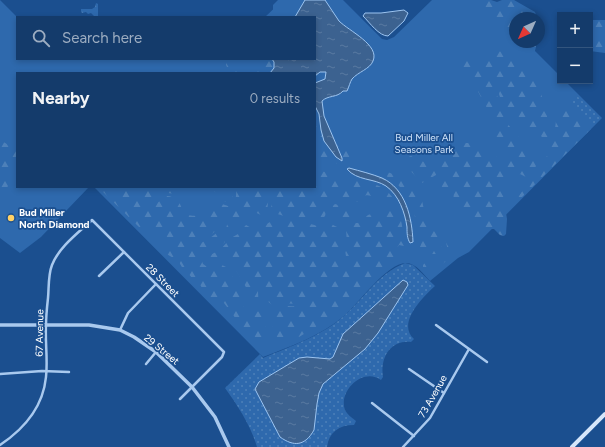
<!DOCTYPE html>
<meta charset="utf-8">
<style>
body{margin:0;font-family:Figtree,sans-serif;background:#214673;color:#f1f3f6}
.controls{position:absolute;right:12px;top:12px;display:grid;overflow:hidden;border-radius:0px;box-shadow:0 2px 6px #0003}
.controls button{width:36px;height:36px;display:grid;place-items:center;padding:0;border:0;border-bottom:1px solid #33557e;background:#143b6b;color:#f1f3f6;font:20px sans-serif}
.compass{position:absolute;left:509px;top:12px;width:36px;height:36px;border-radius:50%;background:#143b6b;box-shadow:0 2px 6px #0003;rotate:225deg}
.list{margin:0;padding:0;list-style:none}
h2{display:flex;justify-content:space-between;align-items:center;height:52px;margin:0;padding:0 16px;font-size:17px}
h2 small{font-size:13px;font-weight:400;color:#9dadc1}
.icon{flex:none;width:22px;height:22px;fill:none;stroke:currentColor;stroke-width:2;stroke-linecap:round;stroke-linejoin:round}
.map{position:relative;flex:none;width:605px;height:447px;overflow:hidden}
.search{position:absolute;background:#143b6b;box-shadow:0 2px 6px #0003;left:16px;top:16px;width:300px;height:44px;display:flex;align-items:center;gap:10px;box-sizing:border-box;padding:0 14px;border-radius:0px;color:#9dadc1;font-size:15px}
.panel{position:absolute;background:#143b6b;box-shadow:0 2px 6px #0003;left:16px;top:72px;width:300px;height:116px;border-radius:0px}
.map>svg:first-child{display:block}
</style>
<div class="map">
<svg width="605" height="447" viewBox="0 0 605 447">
<defs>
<pattern id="forest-firs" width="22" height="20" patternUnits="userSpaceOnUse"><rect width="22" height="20" fill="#2e69ad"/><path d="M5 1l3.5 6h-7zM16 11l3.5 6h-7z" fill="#4d80b9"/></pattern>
<pattern id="park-dots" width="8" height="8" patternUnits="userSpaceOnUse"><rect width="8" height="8" fill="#2e69ad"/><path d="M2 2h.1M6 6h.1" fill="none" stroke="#4d80b9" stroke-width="1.8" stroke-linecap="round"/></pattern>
<pattern id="water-ripples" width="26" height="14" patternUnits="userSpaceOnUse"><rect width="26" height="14" fill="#3c6290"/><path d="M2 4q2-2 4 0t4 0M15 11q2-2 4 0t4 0" fill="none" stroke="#597aa1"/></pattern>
</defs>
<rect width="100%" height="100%" fill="#1b4f8f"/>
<path fill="#2e69ad" d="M0,0l17,17v42h298v-42h-50l18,-17h60l39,39 5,1 7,-3 38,-37h51l32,42h11l34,34v5h5l37,37 -133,134 -11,6 -28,23c-6,-6 -14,-18 -24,-18 -19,0 -47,40 -62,53 -23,20 -53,30 -81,41l-169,-170h221v-114h-298v114h72l-48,50 -21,16 -20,-15z"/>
<g fill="url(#forest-firs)">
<polygon points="278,0 288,0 273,15 273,5"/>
<polygon points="471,0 491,0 497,2 502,0 514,0 535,12 537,18 515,18 515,42 534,42 536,47 534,54 530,54 527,51 515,45 495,23"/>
<polygon points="96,3 98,4 98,17 95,17 91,13 88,14 86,12 82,13 81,11 81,9 92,9 95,7"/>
<polygon points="590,20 605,20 605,53 590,51"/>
<path d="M496,51l10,1 5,2 23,17 5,8 4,25 4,11 1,22 -4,2 -3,-3h-3l-1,-5h-8l-2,-3v-4l-2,-5 -6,-1 -2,-4 -13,-9 -3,-5 -2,-6 1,-4 -1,-9 -12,-4 8,10 3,12 7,10 2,14 9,12 6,4 9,10 2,9 3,3 2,-3 2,2 -12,18 -8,-4 -5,6 -8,-1 -6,4 1,10 5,10 -2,4 2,12 -1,15 -2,2 -4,-1 -6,-6h-7l-5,-2 -13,-12 -9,-5 -6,-8 -1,-14 -2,-3 -6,4 -4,-3 -1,-3 1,-4 8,2 3,-3v-7l-8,-3 -6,2 -2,5 -14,8 -16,-17 -3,-7 8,-3c22,14 23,-2 41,0l10,-13h10c4,11 14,7 22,12 4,2 5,6 10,8l2,-8 5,-2 -5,-7c-16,-2 -7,-21 -16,-29l1,-5 -4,-4 -18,-33 -5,-3 -3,-5 6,-8 12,2 12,-4z"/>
<path d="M227,59h8l2,9 6,4 13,-2 3,1 5,-2 -1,-6 4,-3 -2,-1h5v2h2c2,3 3,6 0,9 -5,6 -40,4 -48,1l3,-4 -1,-2z"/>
<path d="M562,105l7,2 19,16 3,6 -70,69 -5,2c7,-11 16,-19 23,-30 13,-18 17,-40 18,-62z"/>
<path d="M319,118l5,23 12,16 -2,3 -5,1v2l-4,1c-3,-3 -6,-9 -6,-14l3,-1 -3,-9 -4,2 1,-11 -1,-12z"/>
<polygon points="339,138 350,148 348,151 350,159 348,164 345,165 341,164 339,165 336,163 336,159 341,162 343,160 340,154 341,148 337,147 338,139"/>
<path d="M0,140l14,8c5,8 0,12 -2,21 -3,12 -2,19 -12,28z"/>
<path d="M400,168c17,21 23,24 25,52h4l5,11 5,3 3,15 -5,5h-6l-9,3 -3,-7 2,-6c-6,-11 -4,-14 -6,-27 -2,-17 -13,-31 -27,-40 -4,-3 -8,-3 -11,-6l2,-2 14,5 2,-1z"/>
<path d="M317,171c10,0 21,4 27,11 -2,7 -9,18 -16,22l-3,12 -6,6 -14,-4 -5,1 -16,-3 -13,-4c0,-11 4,-17 11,-25h33v-14z"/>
<path d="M352,180c8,2 18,2 27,6 21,9 24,40 25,60l-5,-1 -2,3 6,3c-4,10 -13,17 -22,23l-6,-6 -9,-5c-5,-17 -6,-10 -19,-17l-1,-18 -4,-5 -11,-5 2,-12 2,-2 13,4 3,3c-1,6 1,15 10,11 3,-2 4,-5 7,-7 5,-2 10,-2 15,-5l4,-8 -2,-2 -3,3 -3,-4v-2l-3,1 -2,-2v-2l-3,2c-6,-2 -9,1 -13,6l-15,-3 -4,4 -1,-2z"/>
<path d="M98,187h76l2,5 -1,2 -14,-2c-3,3 -6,7 -7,10l1,3 10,-9c9,-1 16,6 17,14 6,8 18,7 25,1v-6l1,-1 4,4h3l4,-5 12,4c-6,20 -24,33 -43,40v2l-13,10 -10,-6 -1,-4 3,-4v-8c-11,-10 -15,-11 -28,-10z"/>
<polygon points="210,187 233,187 233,203 231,204 219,199 217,194"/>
<path d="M236,187h42l-9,7 -2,18 -6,3 -13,-6c-3,5 -6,8 -4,13l-18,18c-5,-12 13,-35 10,-53z"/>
<path d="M276,218l27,4 15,4c3,-1 7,-5 9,-4 4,1 8,5 13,6l2,8 -1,11 -2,5 3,13 -6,6 -4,8 -15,11 -10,11 -10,3 -15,-1 -10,2c-14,-12 -8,-8 -10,-24 -2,2 -3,2 -4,5 0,2 0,14 1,16l-7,3 -4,-7 -1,-9 -14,-24 -6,-5h-4l-16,3 -1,-6 14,-7 11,-12 7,-4 8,-9c2,1 3,2 6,3 6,1 19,-6 24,-10z"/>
<path d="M222,229l1,1 2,12 -7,6 -18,8 3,8 3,2 12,-3 12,6 4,12 7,11 2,14 7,6 12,-1c3,6 1,9 3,14 1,6 5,8 6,13l-6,4 -19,-10 -22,-29c-5,-4 -8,-2 -13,-5 -6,-4 -9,-11 -13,-16h-4c-3,-9 -13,-12 -15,-21l15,-14 16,-9z"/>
<path d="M443,234c4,1 5,3 8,6 2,2 5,5 5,8 -1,9 -21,22 -29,24l-4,-4v-3c7,-8 18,-5 25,-14l-2,-9z"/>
<path d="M349,249c12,4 12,5 16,16l10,6 4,5 -19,15 -11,12 -19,15 -31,19 -17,8c-6,-7 -13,-24 -11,-34 13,-10 25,-1 36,-7 8,-3 10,-10 16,-14 5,-4 9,-5 13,-10 3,-3 3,-7 7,-10l5,1 3,-1v-3l4,-3 1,-4 -6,-4h-4l-1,-6z"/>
</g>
<g fill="url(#park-dots)">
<polygon points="576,95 600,118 593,125 570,101"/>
<path d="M405,263l8,2 22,21c-11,10 -39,37 -21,53l-3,3c-21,-2 -31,16 -28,35l-2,3c-18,-13 -43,11 -36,30 2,4 7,8 11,11l-2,4c-15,0 -25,7 -27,22h-70c-6,-21 -19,-41 -32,-59l35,-34 3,4c28,-12 59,-22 82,-43 21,-19 33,-41 60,-52z"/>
</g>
<g fill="url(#water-ripples)" stroke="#9cc4f0">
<path d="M305,0h20c5,7 9,14 14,21 10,10 41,24 34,40 -3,8 -15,11 -21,18 -2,3 -3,8 -5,12h-4c-6,7 -15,4 -21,10l2,15 18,42v3l-6,-4 -12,-16 -3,-11 -2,-16 -4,-8v-23l10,-4 1,-7h-6l-5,4v-3h-45l4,-5v-6l-2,-3h43v-42h-20z"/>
<path d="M404,10l4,3 -4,8 -16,15c-9,0 -18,-13 -25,-20l2,-3h16z"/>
<path d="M349,168c11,3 23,6 33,10 24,11 30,40 31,64l-3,1c-3,-5 -3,-10 -3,-16 -2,-14 -8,-32 -21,-41 -12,-8 -29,-5 -39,-17z"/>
<path d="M403,280l4,2 1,3 -30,48 -13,16 -42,35 -4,9 -2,11 -3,26c-9,16 -20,17 -34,7l-23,-44 -2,-4 4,-7 40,-24 8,-1 23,2 3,-2 10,-23z"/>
</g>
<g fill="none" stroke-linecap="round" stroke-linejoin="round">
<g stroke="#a9c9ee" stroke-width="2.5">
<polyline points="99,276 124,252"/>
<polyline points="436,325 487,362"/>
<polyline points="120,330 128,313 156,284"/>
<polyline points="146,364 156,352"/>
<polyline points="409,369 444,393"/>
<polyline points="0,374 42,371 69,372"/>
<polyline points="372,403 414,436"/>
<path d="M0,445c24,-16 43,-38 46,-68 2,-17 -1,-35 0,-52 0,-9 1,-18 2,-27 1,-10 0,-23 4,-33 7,-18 26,-32 40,-45l132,132 -2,5 -42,42"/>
<polyline points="403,447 430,418 469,349"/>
</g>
<polyline stroke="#a9c9ee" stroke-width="3.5" points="0,325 89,325 120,330 134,337 156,352 192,387 215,417 229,447"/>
<polyline stroke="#d6e6fa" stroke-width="4" points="572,447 605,414"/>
</g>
<circle fill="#ffd166" stroke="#1b4f8f" stroke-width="1.5" cx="11" cy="218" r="4"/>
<g text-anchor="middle" stroke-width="3.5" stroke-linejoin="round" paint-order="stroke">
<g font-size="10" fill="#cfe3fa" stroke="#1b4f8f">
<text x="424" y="141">Bud Miller All<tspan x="424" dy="12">Seasons Park</tspan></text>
</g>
<g font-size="10" font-weight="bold" fill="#fff" stroke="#1b4f8f" text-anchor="start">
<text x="19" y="216">Bud Miller<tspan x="19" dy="12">North Diamond</tspan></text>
</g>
<g font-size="10" fill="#fff" stroke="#1b4f8f">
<text transform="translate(163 280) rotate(45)" y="4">28 Street</text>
<text transform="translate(39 333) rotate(-89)" y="4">67 Avenue</text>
<text transform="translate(162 349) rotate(39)" y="4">29 Street</text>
<text transform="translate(432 396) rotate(-60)" y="4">73 Avenue</text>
</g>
</g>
</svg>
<div class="controls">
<button>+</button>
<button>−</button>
</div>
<svg class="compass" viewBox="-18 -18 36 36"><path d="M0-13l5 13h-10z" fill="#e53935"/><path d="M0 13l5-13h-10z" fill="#9dadc1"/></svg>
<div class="search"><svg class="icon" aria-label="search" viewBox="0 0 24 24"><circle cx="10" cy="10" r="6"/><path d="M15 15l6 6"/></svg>Search here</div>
<section class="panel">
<h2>Nearby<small>0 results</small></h2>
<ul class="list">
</ul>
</section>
</div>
